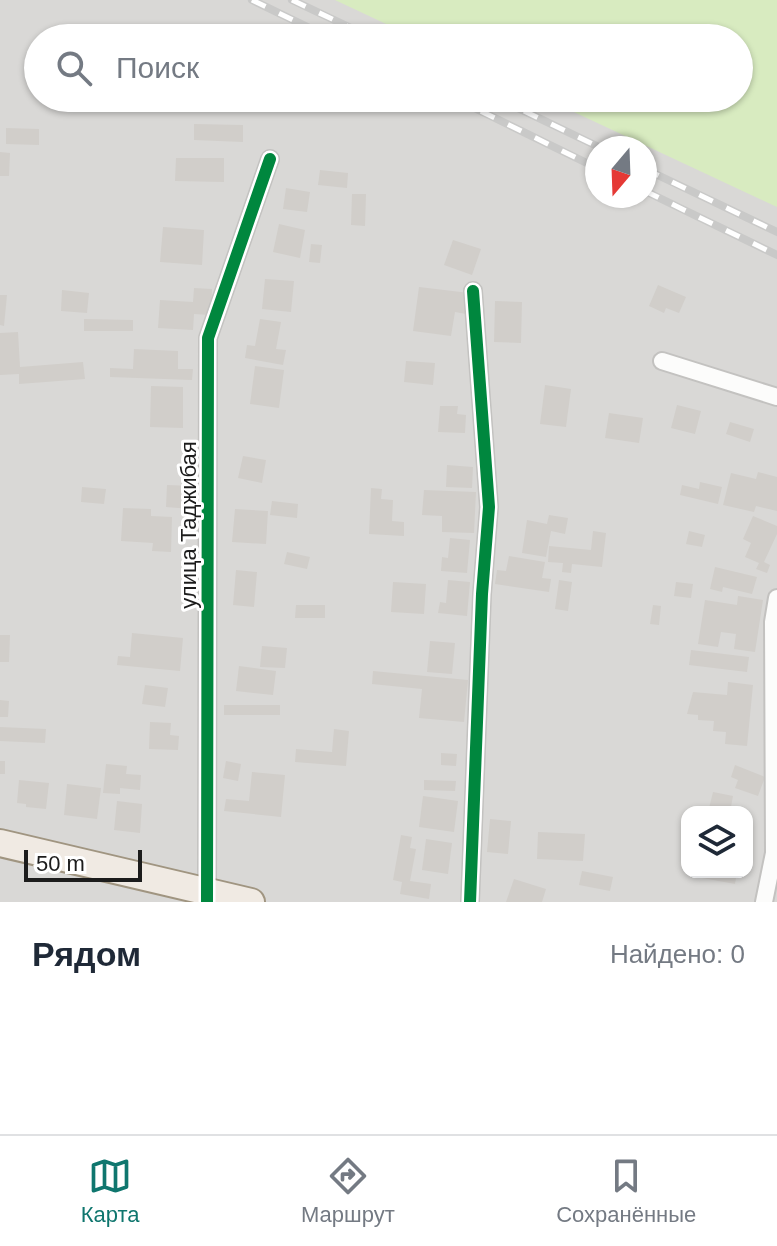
<!DOCTYPE html>
<html lang="ru">
<meta charset="utf-8">
<style>
body{margin:0;font-family:Arial,sans-serif;background:#f6f6f7;color:#1f2937}
.controls{position:absolute;right:24px;bottom:24px;display:grid;overflow:hidden;border-radius:16px;box-shadow:0 2px 6px #0004}
.controls button{width:72px;height:72px;display:grid;place-items:center;padding:0;border:0;border-bottom:2px solid #e0e1e3;background:#fff;color:#1f2937;font:40px sans-serif}
.compass{position:absolute;left:585px;top:136px;width:72px;height:72px;border-radius:50%;background:#fff;box-shadow:0 2px 6px #0004;rotate:199deg}
.scale{position:absolute;left:24px;bottom:20px;width:118px;box-sizing:border-box;padding-left:8px;border:4px solid #1c1c1c;border-top:0;font-size:22px;line-height:28px;white-space:nowrap;color:#1c1c1c;-webkit-text-stroke:6px #fff;paint-order:stroke}
.list{margin:0;padding:0;list-style:none}
h2{display:flex;justify-content:space-between;align-items:center;height:104px;margin:0;padding:0 32px;font-size:34px}
h2 small{font-size:26px;font-weight:400;color:#747a83}
.icon{flex:none;width:44px;height:44px;fill:none;stroke:currentColor;stroke-width:2;stroke-linecap:round;stroke-linejoin:round}
.map{position:relative;flex:none;width:777px;height:902px;overflow:hidden}
.search{position:absolute;background:#fff;box-shadow:0 2px 6px #0004;left:24px;right:24px;top:24px;height:88px;display:flex;align-items:center;gap:20px;box-sizing:border-box;padding:0 28px;border-radius:44px;color:#747a83;font-size:30px}
.sheet{height:232px;background:#fff}
nav{display:flex;justify-content:space-around;align-items:center;box-sizing:border-box;height:112px;border-top:2px solid #e0e1e3;background:#fff;font-size:22px;color:#747a83}
nav a{display:grid;justify-items:center;gap:4px}
nav .on{color:#0f766e}
.map>svg:first-child{display:block}
</style>
<div class="map">
<svg width="777" height="902" viewBox="0 0 777 902">
<rect width="100%" height="100%" fill="#eae8e4"/>
<path fill="#d9d8d6" fill-rule="evenodd" d="M0,0h777v902h-777zM38,38h701v60h-701zM597,148h48v48h-48zM687,812h60v60h-60z"/>
<polygon fill="#d8ebc0" points="335,0 777,0 777,207 544,98 739,98 739,38 416,38"/>
<g fill="#d1ceca">
<polygon points="194,124 243,125 243,142 194,140"/>
<polygon points="6,128 39,129 39,145 6,144"/>
<polygon points="0,152 10,153 9,176 0,176"/>
<polygon points="176,158 224,158 224,182 175,181"/>
<polygon points="320,170 348,173 347,188 318,185"/>
<polygon points="286,188 310,192 307,212 283,209"/>
<polygon points="352,194 366,194 365,226 351,225"/>
<polygon points="279,224 305,230 300,258 273,252"/>
<polygon points="163,227 204,230 202,265 160,262"/>
<polygon points="453,240 481,249 472,275 444,265"/>
<polygon points="311,244 322,245 320,263 309,262"/>
<polygon points="265,279 294,281 291,312 262,309"/>
<polygon points="658,285 686,297 679,313 666,308 664,313 649,306"/>
<polygon points="419,287 469,293 466,314 455,312 451,336 413,331"/>
<polygon points="194,288 212,289 211,315 194,314 193,330 158,328 160,300 193,302"/>
<polygon points="62,290 89,293 87,313 61,311"/>
<polygon points="0,295 7,295 4,326 0,325"/>
<polygon points="495,301 522,302 521,343 494,342"/>
<polygon points="84,319 133,320 133,331 84,331"/>
<polygon points="260,319 281,322 276,349 286,350 283,365 245,358 247,345 255,346"/>
<polygon points="18,332 20,367 83,362 85,379 19,384 19,374 0,375 0,333"/>
<polygon points="134,349 178,351 178,369 193,369 192,380 110,377 110,368 133,369"/>
<polygon points="406,361 435,363 433,385 404,382"/>
<polygon points="255,366 284,370 279,408 250,404"/>
<polygon points="545,385 571,389 566,427 540,424"/>
<polygon points="151,386 183,387 183,428 150,427"/>
<polygon points="677,405 701,411 695,434 671,428"/>
<polygon points="440,406 458,406 457,414 466,415 465,433 438,432"/>
<polygon points="609,413 643,418 639,443 605,438"/>
<polygon points="730,422 754,429 750,442 726,434"/>
<polygon points="243,456 266,460 262,483 238,478"/>
<polygon points="447,465 473,467 472,488 446,487"/>
<polygon points="758,472 777,477 777,511 756,506 754,512 723,505 731,473 756,479"/>
<polygon points="700,482 722,487 718,504 680,495 682,485 699,489"/>
<polygon points="167,485 192,486 191,509 166,507"/>
<polygon points="82,487 106,489 104,504 81,502"/>
<polygon points="371,488 382,489 381,499 393,500 392,521 404,522 404,536 369,534"/>
<polygon points="424,490 476,492 474,533 442,532 442,516 422,515"/>
<polygon points="272,501 298,504 297,518 270,515"/>
<polygon points="123,508 151,509 151,516 172,517 171,552 152,551 153,543 121,541"/>
<polygon points="235,509 268,511 266,544 232,542"/>
<polygon points="549,515 568,518 565,534 551,531 546,557 522,553 527,520 547,524"/>
<polygon points="753,516 777,526 777,534 764,562 770,565 767,573 756,569 759,563 745,557 751,543 743,539"/>
<polygon points="593,531 606,533 602,567 572,564 571,573 562,572 563,563 548,562 549,546 591,550"/>
<polygon points="689,531 705,535 702,547 686,544"/>
<polygon points="450,538 470,540 467,573 441,571 442,557 448,558"/>
<polygon points="287,552 310,557 307,569 284,564"/>
<polygon points="509,556 545,562 542,578 551,579 549,592 495,584 497,570 506,571"/>
<polygon points="715,567 757,577 752,594 723,587 722,592 710,589"/>
<polygon points="236,570 257,572 254,607 233,605"/>
<polygon points="448,580 470,582 467,616 438,613 440,602 446,603"/>
<polygon points="559,580 572,582 568,611 555,609"/>
<polygon points="393,582 426,584 424,614 391,612"/>
<polygon points="676,582 693,584 691,598 674,596"/>
<polygon points="738,596 763,600 755,652 734,649 736,634 721,632 718,647 698,644 705,600 737,605"/>
<polygon points="296,605 325,605 325,618 295,618"/>
<polygon points="653,605 661,606 659,625 650,624"/>
<polygon points="132,633 183,638 180,671 117,665 118,656 130,657"/>
<polygon points="0,635 10,635 9,662 0,662"/>
<polygon points="430,641 455,643 452,674 427,672"/>
<polygon points="262,646 287,648 285,668 260,667"/>
<polygon points="691,650 749,657 747,672 689,665"/>
<polygon points="239,666 276,671 273,695 236,691"/>
<polygon points="373,671 468,680 464,722 419,718 422,689 372,684"/>
<polygon points="728,682 753,685 747,746 725,744 726,732 713,731 714,721 698,720 698,715 687,714 693,692 727,695"/>
<polygon points="145,685 168,688 165,707 142,704"/>
<polygon points="0,700 9,701 8,717 0,717"/>
<rect x="224" y="705" width="56" height="10"/>
<polygon points="150,722 171,723 170,735 179,736 178,750 149,749"/>
<polygon points="0,727 46,729 45,743 0,741"/>
<polygon points="334,729 349,731 346,766 295,762 296,749 332,752"/>
<polygon points="441,753 457,754 456,766 441,765"/>
<rect x="0" y="761" width="5" height="13"/>
<polygon points="226,761 241,764 238,781 223,778"/>
<polygon points="106,764 127,766 126,774 141,775 140,790 120,788 120,794 103,793"/>
<polygon points="735,765 765,777 758,796 735,788 738,780 731,777"/>
<polygon points="252,772 285,775 281,817 224,811 226,799 249,801"/>
<polygon points="19,780 49,783 46,809 26,807 26,804 17,803"/>
<polygon points="424,780 456,781 455,791 424,790"/>
<polygon points="67,784 101,788 97,819 64,815"/>
<polygon points="713,792 733,796 730,812 708,812"/>
<polygon points="423,796 458,801 454,832 419,827"/>
<polygon points="117,801 142,804 140,833 114,830"/>
<polygon points="490,819 511,821 508,854 487,852"/>
<polygon points="538,832 585,834 583,861 537,859"/>
<polygon points="401,835 412,837 410,848 416,849 410,881 431,884 429,899 400,894 402,882 393,880"/>
<polygon points="426,839 452,843 448,874 422,870"/>
<polygon points="582,871 613,877 610,891 579,885"/>
<polygon points="703,872 737,872 735,884 702,878"/>
<polygon points="514,879 546,889 542,902 506,902"/>
</g>
<g fill="none" stroke-linecap="round" stroke-linejoin="round">
<defs>
<g id="minor">
<polyline points="662,361 777,397"/>
<polyline points="207,899 208,338 270,159"/>
<polyline points="470,902 482,594 489,507 473,291"/>
<polyline points="764,902 774,853 773,622 777,598"/>
</g>
<polyline id="primary" points="0,843 251,902"/>
</defs>
<use href="#minor" stroke="#c3c2c0" stroke-width="20"/>
<use href="#primary" stroke="#a09581" stroke-width="30"/>
<use href="#minor" stroke="#fcfcfb" stroke-width="16"/>
<use href="#primary" stroke="#f0eae3" stroke-width="26"/>
<defs>
<g id="rail">
<polyline points="252,0 330,38"/>
<polyline points="292,0 372,38"/>
<polyline points="454,98 597,168"/>
<polyline points="497,98 601,148"/>
<polyline points="645,169 777,232"/>
<polyline points="645,191 777,255"/>
</g>
</defs>
<use href="#rail" stroke="#c9c9c8" stroke-width="8"/>
<use href="#rail" stroke="#fff" stroke-width="5" stroke-dasharray="15" stroke-linecap="butt"/>
<defs>
<g id="cycleway">
<polyline points="207,902 208,338 270,159"/>
<polyline points="470,902 482,594 489,507 473,291"/>
</g>
</defs>
<use href="#cycleway" stroke="#fff" stroke-width="17"/>
<use href="#cycleway" stroke="#00873e" stroke-width="12"/>
</g>
<g text-anchor="middle" stroke-width="6" stroke-linejoin="round" paint-order="stroke">
<g font-size="22" fill="#1c1c1c" stroke="#fff">
<text transform="translate(188 525) rotate(-90)" y="8">улица Таджибая</text>
</g>
</g>
</svg>
<div class="controls">
<button><svg class="icon" aria-label="layers" viewBox="0 0 24 24"><path d="M12 4l9 5-9 5-9-5zM3 14l9 5 9-5"/></svg></button>
</div>
<svg class="compass" viewBox="-18 -18 36 36"><path d="M0-13l5 13h-10z" fill="#e53935"/><path d="M0 13l5-13h-10z" fill="#747a83"/></svg>
<div class="scale">50 m</div>
<div class="search"><svg class="icon" aria-label="search" viewBox="0 0 24 24"><circle cx="10" cy="10" r="6"/><path d="M15 15l6 6"/></svg>Поиск</div>
</div>
<section class="sheet">
<h2>Рядом<small>Найдено: 0</small></h2>
<ul class="list">
</ul>
</section>
<nav>
<a class="on"><svg class="icon" aria-label="map" viewBox="0 0 24 24"><path d="M3 6l6-2 6 2 6-2v14l-6 2-6-2-6 2zM9 4v14M15 6v14"/></svg>Карта</a>
<a><svg class="icon" aria-label="directions" viewBox="0 0 24 24"><path d="M12 3l9 9-9 9-9-9zM9 14v-3h6M13 9l2 2-2 2"/></svg>Маршрут</a>
<a><svg class="icon" aria-label="saved" viewBox="0 0 24 24"><path d="M7 4h10v16l-5-4-5 4z"/></svg>Сохранённые</a>
</nav>
